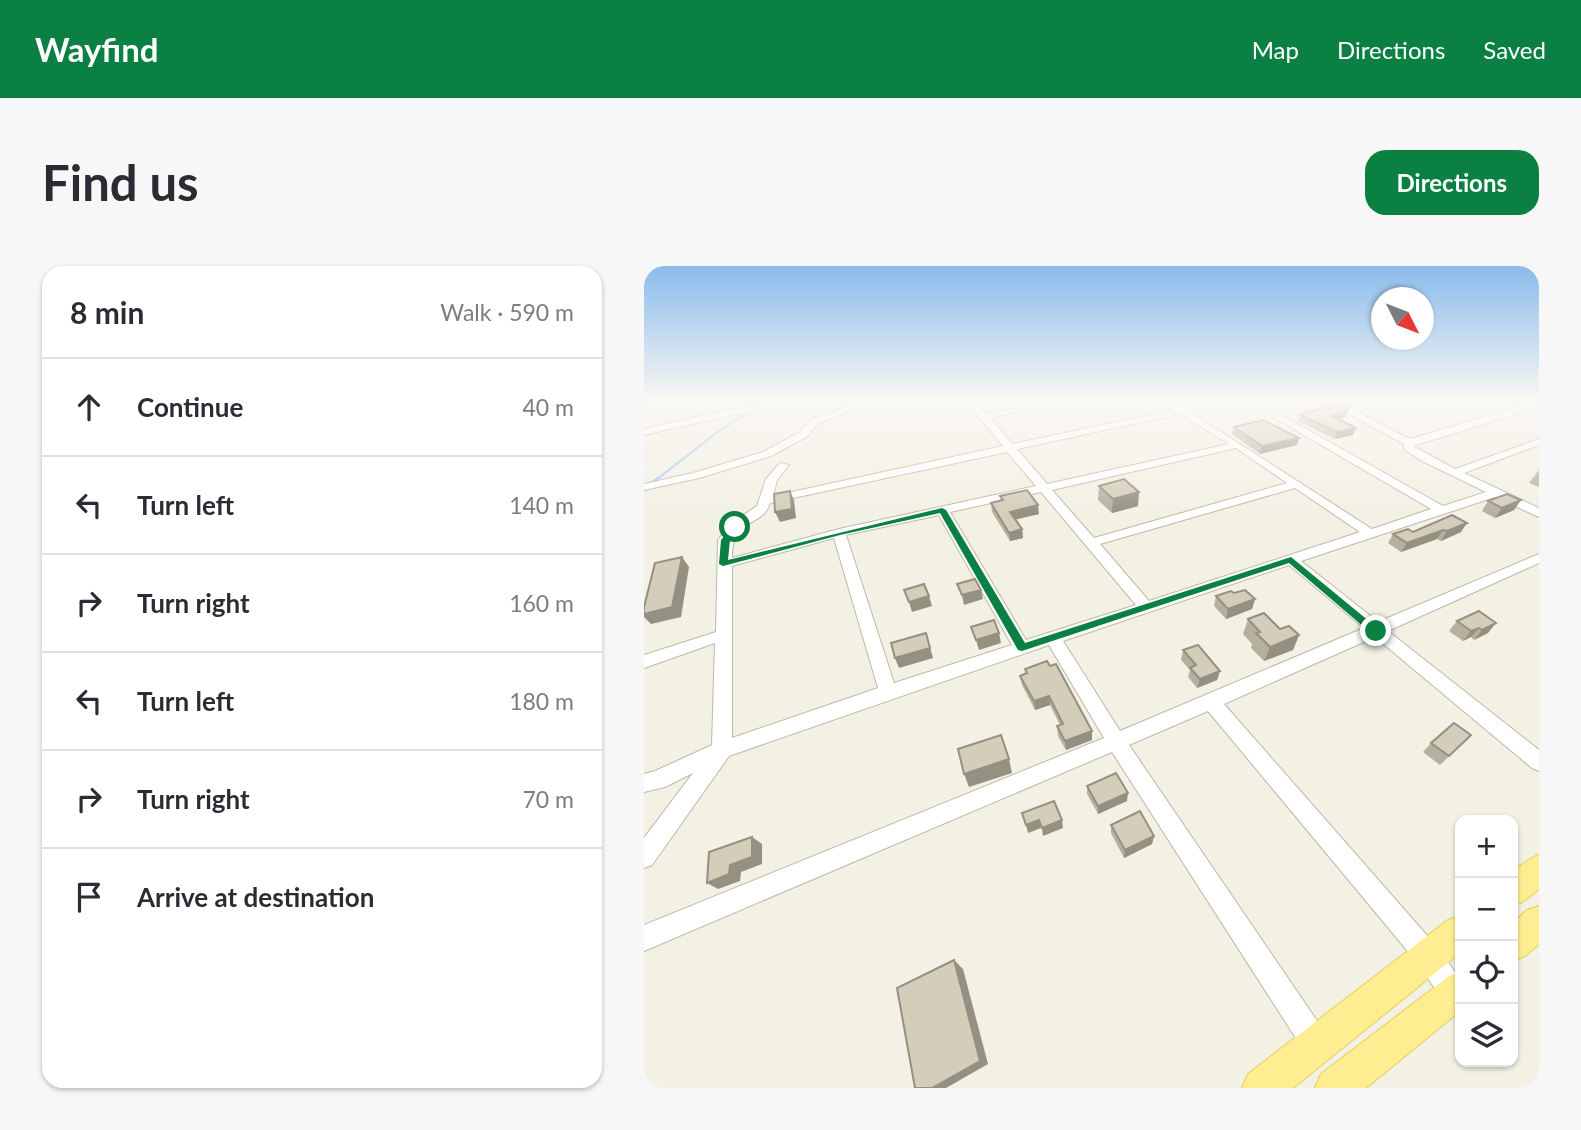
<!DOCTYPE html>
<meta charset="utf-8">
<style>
body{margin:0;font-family:Lato,sans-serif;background:#f7f7f7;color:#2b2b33}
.controls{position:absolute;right:21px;bottom:21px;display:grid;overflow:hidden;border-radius:14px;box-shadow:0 2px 5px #0004}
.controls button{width:63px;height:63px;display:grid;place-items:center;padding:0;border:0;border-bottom:2px solid #e1e1e2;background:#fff;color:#2b2b33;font:35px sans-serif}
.compass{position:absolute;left:727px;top:21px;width:63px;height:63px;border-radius:50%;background:#fff;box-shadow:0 2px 5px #0004;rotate:132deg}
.stop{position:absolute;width:21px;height:21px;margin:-16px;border:5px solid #0b8043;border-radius:50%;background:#fff}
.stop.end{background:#0b8043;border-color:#fff;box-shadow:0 2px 7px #0008}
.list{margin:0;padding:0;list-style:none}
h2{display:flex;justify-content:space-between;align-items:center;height:91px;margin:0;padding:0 28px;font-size:30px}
h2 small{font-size:23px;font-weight:400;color:#7c7c81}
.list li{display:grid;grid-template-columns:46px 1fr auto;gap:21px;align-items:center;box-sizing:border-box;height:98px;padding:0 28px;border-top:2px solid #e1e1e2}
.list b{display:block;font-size:26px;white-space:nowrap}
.list em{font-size:23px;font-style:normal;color:#7c7c81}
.icon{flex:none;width:38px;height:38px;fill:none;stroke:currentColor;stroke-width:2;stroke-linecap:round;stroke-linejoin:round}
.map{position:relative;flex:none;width:895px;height:822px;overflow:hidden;border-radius:21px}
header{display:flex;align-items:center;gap:42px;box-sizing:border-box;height:98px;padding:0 35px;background:#0b8043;color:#fff}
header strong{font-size:33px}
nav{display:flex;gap:38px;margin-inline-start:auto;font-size:24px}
.intro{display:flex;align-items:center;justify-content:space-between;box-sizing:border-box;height:168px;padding:0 42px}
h1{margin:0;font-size:49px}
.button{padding:18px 32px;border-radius:21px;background:#0b8043;color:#fff;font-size:24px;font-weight:700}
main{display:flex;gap:42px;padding:0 42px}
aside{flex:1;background:#fff;border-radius:21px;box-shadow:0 2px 5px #0004}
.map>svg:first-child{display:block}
</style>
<header>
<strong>Wayfind</strong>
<nav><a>Map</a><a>Directions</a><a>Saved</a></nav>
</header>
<div class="intro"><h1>Find us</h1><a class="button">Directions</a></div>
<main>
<aside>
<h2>8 min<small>Walk · 590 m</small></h2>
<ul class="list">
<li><svg class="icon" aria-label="ahead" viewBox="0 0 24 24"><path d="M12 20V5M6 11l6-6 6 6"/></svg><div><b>Continue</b></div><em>40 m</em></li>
<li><svg class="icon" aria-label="left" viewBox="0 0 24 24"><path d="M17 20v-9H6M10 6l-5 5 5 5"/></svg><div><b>Turn left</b></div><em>140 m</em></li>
<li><svg class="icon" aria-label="right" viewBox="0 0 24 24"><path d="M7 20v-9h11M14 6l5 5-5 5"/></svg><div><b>Turn right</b></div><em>160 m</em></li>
<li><svg class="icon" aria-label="left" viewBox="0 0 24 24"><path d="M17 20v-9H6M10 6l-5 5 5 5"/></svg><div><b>Turn left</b></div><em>180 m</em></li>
<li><svg class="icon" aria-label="right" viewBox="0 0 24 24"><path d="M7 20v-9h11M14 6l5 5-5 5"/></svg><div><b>Turn right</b></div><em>70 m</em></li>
<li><svg class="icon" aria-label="arrive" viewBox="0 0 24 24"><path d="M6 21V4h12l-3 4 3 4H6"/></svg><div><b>Arrive at destination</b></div></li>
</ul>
</aside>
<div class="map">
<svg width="895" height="822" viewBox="0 0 895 822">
<rect width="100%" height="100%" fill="#f3f0e4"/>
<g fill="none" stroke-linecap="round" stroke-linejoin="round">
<polyline stroke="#9ec5f2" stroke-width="2" points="12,214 71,168 123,133"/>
<polyline stroke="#9ec5f2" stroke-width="2.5" points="0,223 14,212"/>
<defs>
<g id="minor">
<polygon points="164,133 188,133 79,151 0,169 0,163 79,145"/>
<polygon points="246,133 266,133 207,145 174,157 164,170 127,190 55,212 0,224 0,218 49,207 119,186 156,166 168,153 202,141"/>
<path d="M320,133h9l13,15 74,-15h19l-89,19 22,26 162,-34 -15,-11h11l13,8 39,-8h17l-49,13 182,117 59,-20 -189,-110h11l190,107 43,-14 -66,-32 -16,-11v-5l-83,-45h11l18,9 36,-9h15l-44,13 53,27 129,-38v6l-126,39 42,23 84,-30v6l-75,28 75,35v9l-44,-20 -194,64 77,61 161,-68v9l-151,68 151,119v21l-7,-3 -157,-131 -151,67 214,244 22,31v25l-6,3 -10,-4 -24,-37 -212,-255 -79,34 197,289 4,10 -4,10 -10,4 -10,-4 -194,-302 -468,199v-26l460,-187 -55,-93 -320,111 -77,109 -8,3v-30l49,-65 -28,14 -21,5v-18l11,-3 57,-26 3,-102 -71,25v-13l72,-23 2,-92 12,-16 27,-18 9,-27 14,-16 9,2 -12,15 -4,16 230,-50zM536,148l49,30 -182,40 -30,-35zM592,182l51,35 -193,55 -42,-48zM363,186l29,34 -197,43 -107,29c0,-44 29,-28 38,-55zM651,222l65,44 -211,69 -49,-57zM397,226l95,113 -110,35 -76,-128zM295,249l73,130 -118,38 -48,-148zM190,272l44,150 -146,50v-172zM645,299l75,63 -244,103 -57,-90z"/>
</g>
<g id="major">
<polygon points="895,588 895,623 880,635 869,640 869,604"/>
<polygon points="895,640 895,678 881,690 869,695 869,657 883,644"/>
<polygon points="816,650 816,687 649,822 598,822 604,808 804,654"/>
<polygon points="816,705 816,745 722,822 671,822 677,808 804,711"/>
</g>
</defs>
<use href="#minor" stroke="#beb9a7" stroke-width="2"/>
<use href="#major" stroke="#e6cf5e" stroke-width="2"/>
<use href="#minor" fill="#fff" fill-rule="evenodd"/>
<use href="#major" fill="#ffee91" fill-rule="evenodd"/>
</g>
<g fill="#b6b09f">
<polygon points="656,149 702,150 694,153 709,169 691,173 654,155"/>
<polygon points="590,161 655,172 653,179 616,188 588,168"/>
<polygon points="895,204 895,221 885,217"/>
<polygon points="455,220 494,240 468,247 454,234"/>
<polygon points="356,230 395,248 371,254 378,263 379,272 366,275 348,246 347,237 357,235"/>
<polygon points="877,234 870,244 851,252 838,245 844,235"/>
<polygon points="808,249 817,266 797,275 793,273 757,286 744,277 749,268 769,266"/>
<polygon points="590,327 611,333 608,343 582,353 570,340 572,330"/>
<polygon points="835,345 844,367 830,374 827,371 819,375 805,365 813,355"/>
<polygon points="604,353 655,369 649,384 620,395 607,382 608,378 599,368"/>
<polygon points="539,384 576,405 573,414 553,422 544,411 546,404 537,394"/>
<polygon points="381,403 448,474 422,484 414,470 413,460 416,459 406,439 391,444 378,419 376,410 382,408"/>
<polygon points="827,469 796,499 779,486 787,477"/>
<polygon points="443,520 483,535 454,548 443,528"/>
<polygon points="467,559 510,570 508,578 480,592 467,567"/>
</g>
<g fill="#949082">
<polygon points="704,143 702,150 686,157 688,150"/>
<polygon points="712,162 709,169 691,173 693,166"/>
<polygon points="655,172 653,179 616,188 618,180"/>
<polygon points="146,225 150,234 152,252 136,256 131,246"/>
<polygon points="495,226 494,240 468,247 469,233"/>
<polygon points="877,234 870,244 851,252 858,242"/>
<polygon points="394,239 395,248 367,254 366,246"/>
<polygon points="823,257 817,266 797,275 803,265"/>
<polygon points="378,263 379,272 366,275 365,267"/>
<polygon points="799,264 793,273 757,286 763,277"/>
<polygon points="38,291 45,301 37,351 7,358 0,351 0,348"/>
<polygon points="337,324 339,333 320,339 318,329"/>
<polygon points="285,330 288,340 268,346 265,336"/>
<polygon points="611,333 608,343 582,353 584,343"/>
<polygon points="852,357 844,367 830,374 838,364"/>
<polygon points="835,362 827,371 819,375 827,365"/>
<polygon points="282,367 289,392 255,402 251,392"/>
<polygon points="355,367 357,377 335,384 332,374"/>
<polygon points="655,369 649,384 620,395 626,381"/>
<polygon points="576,405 573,414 553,422 556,413"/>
<polygon points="405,430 406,439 391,444 390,435"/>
<polygon points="448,465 448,474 422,484 421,475"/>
<polygon points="365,493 368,507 325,521 320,508"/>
<polygon points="484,527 483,535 454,548 454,540"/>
<polygon points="395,554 397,562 384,567 382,559"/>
<polygon points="418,554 419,562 399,570 398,562"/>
<polygon points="510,570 508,578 480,592 481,584"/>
<polygon points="108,571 118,578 118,598 97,606 96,615 74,623 63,617"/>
<polygon points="310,694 319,703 344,798 302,822 288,822"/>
</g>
<g fill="#d4cdb9" stroke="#949082" stroke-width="2">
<polygon points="694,137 704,143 688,150 712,162 693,166 656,149"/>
<polygon points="619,154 655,172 618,180 590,161"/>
<polygon points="480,213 495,226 469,233 455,220"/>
<polygon points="383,224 394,239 366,246 378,263 365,267 347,237 359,234 356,230"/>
<polygon points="146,225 148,243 131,246 130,228"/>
<polygon points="863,228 877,234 858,242 844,235"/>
<polygon points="808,249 823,257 803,265 799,264 763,277 749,268 764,263 769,266"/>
<polygon points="38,291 28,341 0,348 0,341 11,297"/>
<polygon points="331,313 337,324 318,329 313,318"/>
<polygon points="280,318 285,330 265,336 260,324"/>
<polygon points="601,324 611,333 584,343 572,330 587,325 590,327"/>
<polygon points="835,345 852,357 838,364 835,362 827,365 813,355"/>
<polygon points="620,347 636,363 645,360 655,369 626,381 612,367 616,366 604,353"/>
<polygon points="350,354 355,367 332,374 327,361"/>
<polygon points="282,367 286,382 251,392 247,377"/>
<polygon points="554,379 576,405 556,413 546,402 552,399 539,384"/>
<polygon points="403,395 406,400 412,398 448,465 421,475 413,460 419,458 405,430 390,435 376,410 383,407 381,403"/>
<polygon points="810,457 827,469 805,490 787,477"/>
<polygon points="357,469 365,493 320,508 314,483"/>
<polygon points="472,507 484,527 454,540 443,520"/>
<polygon points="410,535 418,554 398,562 395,554 382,559 378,547"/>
<polygon points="496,545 510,570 481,584 467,559"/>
<polygon points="108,571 108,591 86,599 85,608 63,617 65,586"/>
<polygon points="310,694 336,795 288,822 271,822 253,722"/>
</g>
<linearGradient id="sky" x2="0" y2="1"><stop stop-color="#8abbec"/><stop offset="0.54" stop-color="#faf8f3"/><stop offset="1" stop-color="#faf8f3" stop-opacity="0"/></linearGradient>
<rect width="895" height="248" fill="url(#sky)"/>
<polygon fill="#0b8043" points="298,242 302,244 381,377 647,291 737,365 728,368 645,297 378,385 374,384 296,247 196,269 79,300 75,298 77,274 88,260 95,261 86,274 84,294"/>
</svg>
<div class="controls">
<button>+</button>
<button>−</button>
<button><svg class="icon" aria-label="locate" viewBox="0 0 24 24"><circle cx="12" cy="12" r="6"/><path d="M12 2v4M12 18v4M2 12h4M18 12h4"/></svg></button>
<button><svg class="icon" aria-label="layers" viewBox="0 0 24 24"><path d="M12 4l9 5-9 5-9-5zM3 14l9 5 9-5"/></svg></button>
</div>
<svg class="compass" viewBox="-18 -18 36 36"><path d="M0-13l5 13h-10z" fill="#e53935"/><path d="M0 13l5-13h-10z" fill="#7c7c81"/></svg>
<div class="stop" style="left:91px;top:261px"></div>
<div class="stop end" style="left:732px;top:365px"></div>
</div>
</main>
